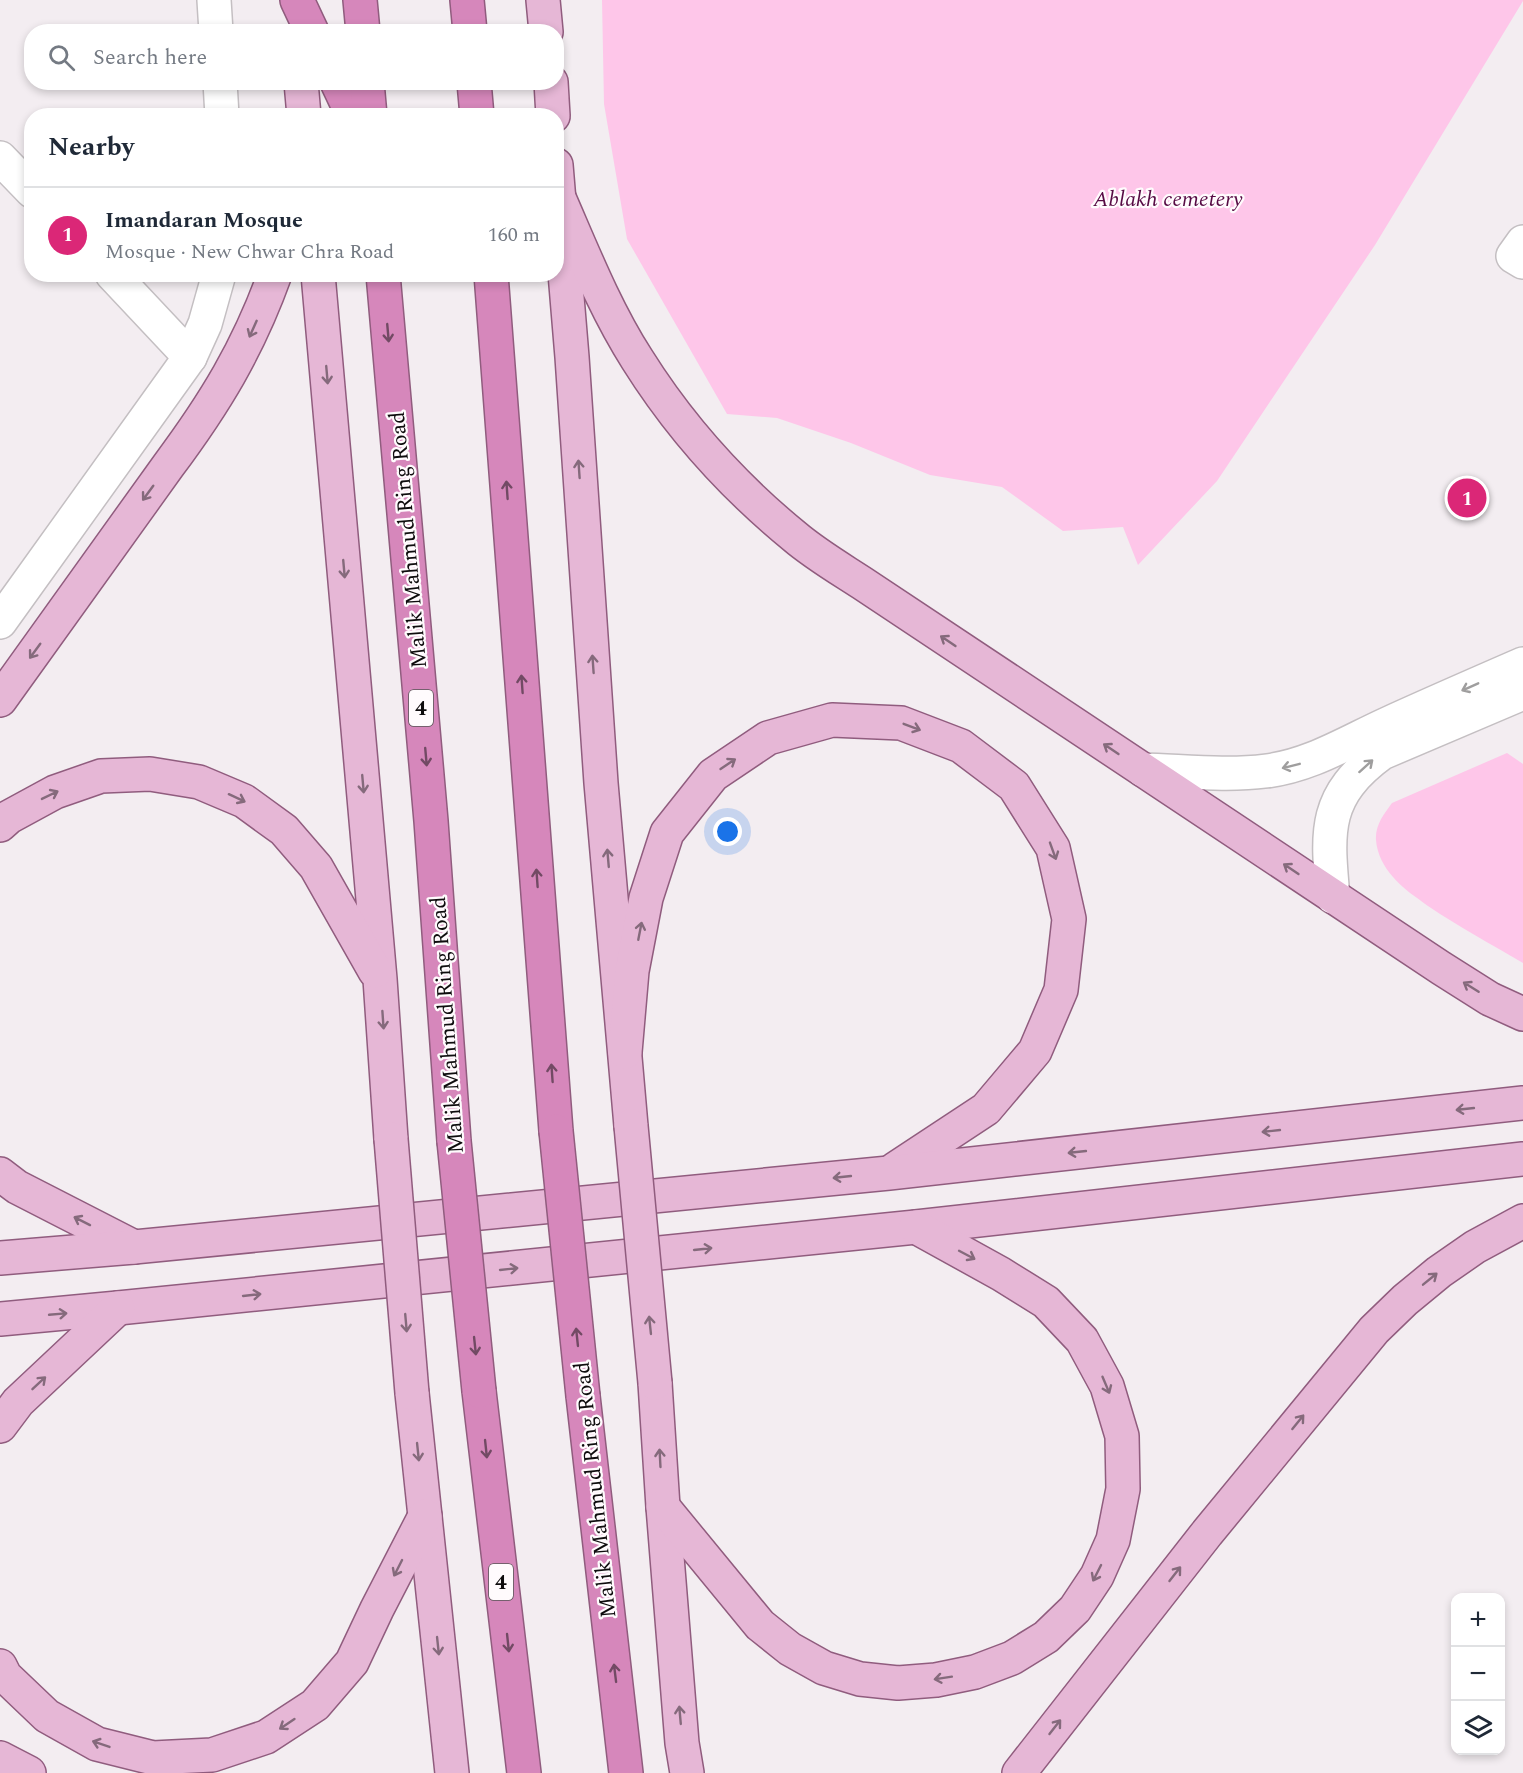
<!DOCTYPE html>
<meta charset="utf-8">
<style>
body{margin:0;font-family:Spectral,serif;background:#f6f6f7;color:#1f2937}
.controls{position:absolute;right:18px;bottom:18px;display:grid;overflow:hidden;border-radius:12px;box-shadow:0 3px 9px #0003}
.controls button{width:54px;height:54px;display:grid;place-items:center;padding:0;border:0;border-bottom:2px solid #e0e1e3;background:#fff;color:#1f2937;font:30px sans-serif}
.you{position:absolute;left:728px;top:832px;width:21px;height:21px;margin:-15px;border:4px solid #fff;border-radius:50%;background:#1a73e8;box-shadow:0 0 0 9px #1a73e833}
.badge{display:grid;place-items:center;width:39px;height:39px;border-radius:50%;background:#db2777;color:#fff;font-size:20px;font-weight:700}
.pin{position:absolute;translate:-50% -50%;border:3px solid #fff;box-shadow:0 2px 6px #0006}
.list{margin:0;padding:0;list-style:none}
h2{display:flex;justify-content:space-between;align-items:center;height:78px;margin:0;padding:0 24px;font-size:26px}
h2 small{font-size:20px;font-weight:400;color:#747a83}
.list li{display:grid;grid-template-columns:39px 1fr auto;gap:18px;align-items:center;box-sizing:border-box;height:96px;padding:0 24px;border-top:2px solid #e0e1e3}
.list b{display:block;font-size:22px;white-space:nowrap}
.list p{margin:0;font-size:20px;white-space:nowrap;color:#747a83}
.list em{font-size:20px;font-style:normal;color:#747a83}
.icon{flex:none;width:33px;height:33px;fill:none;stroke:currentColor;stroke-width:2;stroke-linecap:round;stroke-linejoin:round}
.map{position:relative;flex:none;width:1523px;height:1773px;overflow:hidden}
.search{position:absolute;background:#fff;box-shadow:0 3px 9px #0003;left:24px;top:24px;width:540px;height:66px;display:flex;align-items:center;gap:15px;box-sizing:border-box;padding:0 21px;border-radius:24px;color:#747a83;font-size:22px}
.panel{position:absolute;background:#fff;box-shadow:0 3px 9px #0003;left:24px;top:108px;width:540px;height:174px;border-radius:24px}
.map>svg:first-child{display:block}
</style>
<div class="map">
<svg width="1523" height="1773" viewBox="0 0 1523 1773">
<rect width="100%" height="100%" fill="#f3edf1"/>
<g fill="#fec6e9">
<polygon points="602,0 1523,0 1523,1 1375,245 1217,481 1138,565 1123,527 1063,531 1002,487 930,475 851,443 777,418 727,414 627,239 604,104"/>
<path d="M1507,753l16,11v199c-32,-19 -64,-36 -95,-57 -12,-9 -25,-17 -35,-29 -9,-10 -16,-23 -17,-37 -1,-15 8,-26 16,-37z"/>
</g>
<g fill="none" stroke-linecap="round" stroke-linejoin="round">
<defs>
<g id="minor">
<polyline points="214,0 216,32"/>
<polyline points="220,82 222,116"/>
<polyline points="0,158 32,191"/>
<polyline points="1523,242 1513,256 1523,262"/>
<polyline points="112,274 190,357"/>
<polyline points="0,622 190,357 205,324 219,274"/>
<path d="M1143,770c40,1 83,6 123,1 43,-5 80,-28 119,-46 46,-21 92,-41 138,-61"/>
<path d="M1333,897c-6,-66 -10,-101 49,-144l141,-60"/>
</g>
<g id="major">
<polyline points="543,0 546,32"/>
<polyline points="301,82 304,116"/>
<polyline points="551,82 553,116"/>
<polyline points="556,165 572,357 601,783 631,1126"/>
<path d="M559,198c24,55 46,111 78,161 42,67 96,127 157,177 21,18 45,32 68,47l579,385 49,31 33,15"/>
<polyline points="318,274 380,979 391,1139"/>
<path d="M0,700l168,-234c47,-63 80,-117 107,-192"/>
<polyline points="0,825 9,817 55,792 101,776 150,774 199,782 244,801 284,830 316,867 375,971"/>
<polyline points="625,1052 632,971 646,898 667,833 713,775 768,738 832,720 901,723 961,746 1014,786 1053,848 1069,919 1061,990 1035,1051 986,1109 895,1169"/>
<polyline points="0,1174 17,1187 134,1247"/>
<polyline points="0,1258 134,1247 889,1173 1523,1103"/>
<polyline points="0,1319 118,1308 916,1227 1523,1159"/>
<polyline points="655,1383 663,1507 682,1743 687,1773"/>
<polyline points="412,1393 452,1773"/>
<polyline points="0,1426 18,1402 118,1308"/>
<polyline points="663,1507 760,1625 790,1649 824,1668 860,1679 898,1683 936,1680 975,1672 1012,1658 1046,1637 1075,1609 1097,1576 1113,1540 1123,1489 1122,1436 1107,1386 1082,1340 1046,1302 1001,1274 916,1227"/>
<polyline points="0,1666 5,1676 47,1716 97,1744 153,1758 212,1755 266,1737 315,1705 352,1662 377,1609 425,1516"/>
<polyline points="0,1758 29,1773"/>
<polyline points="1019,1773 1207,1533 1374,1330 1405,1300 1439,1272 1475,1247 1523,1221"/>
</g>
<g id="highway">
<polyline points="297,0 312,32"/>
<polyline points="360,0 363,32"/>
<polyline points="467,0 470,32"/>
<polyline points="337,82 353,116"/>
<polyline points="367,82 370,116"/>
<polyline points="474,82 477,116"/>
<polyline points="383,274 431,821 454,1141"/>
<polyline points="491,274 556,1131"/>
<polyline points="479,1391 524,1773"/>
<polyline points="583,1396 626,1773"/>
</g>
</defs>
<use href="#minor" stroke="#c4bfc2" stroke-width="36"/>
<use href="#major" stroke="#905c7e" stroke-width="36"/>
<use href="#highway" stroke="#905c7e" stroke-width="36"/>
<use href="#minor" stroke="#fff" stroke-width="33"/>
<use href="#major" stroke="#e6b7d6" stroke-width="33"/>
<use href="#highway" stroke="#d687bb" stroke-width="33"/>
<defs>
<g id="major-bridge">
<polyline points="631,1126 655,1383"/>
<polyline points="391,1139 412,1393"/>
</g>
<g id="highway-bridge">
<polyline points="556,1131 583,1396"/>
<polyline points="454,1141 479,1391"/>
</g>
</defs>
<use href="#major-bridge" stroke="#905c7e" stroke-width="36" stroke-linecap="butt"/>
<use href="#highway-bridge" stroke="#905c7e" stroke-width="36" stroke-linecap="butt"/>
<use href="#major-bridge" stroke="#e6b7d6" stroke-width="33"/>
<use href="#highway-bridge" stroke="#d687bb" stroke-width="33"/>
</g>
<defs><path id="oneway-shaft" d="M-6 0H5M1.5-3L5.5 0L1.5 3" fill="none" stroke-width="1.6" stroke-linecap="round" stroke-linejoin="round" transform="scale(1.5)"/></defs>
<g stroke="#856a7c">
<use href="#oneway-shaft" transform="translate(253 329) rotate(114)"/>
<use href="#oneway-shaft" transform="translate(327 375) rotate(85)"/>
<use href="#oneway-shaft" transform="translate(579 469) rotate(-94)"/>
<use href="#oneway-shaft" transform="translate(148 493) rotate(126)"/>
<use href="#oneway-shaft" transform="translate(344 569) rotate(85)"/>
<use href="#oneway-shaft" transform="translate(948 641) rotate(-146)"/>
<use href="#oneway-shaft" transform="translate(35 651) rotate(126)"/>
<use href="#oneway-shaft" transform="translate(593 664) rotate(-94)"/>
<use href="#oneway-shaft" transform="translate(912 727) rotate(21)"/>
<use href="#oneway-shaft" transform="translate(1111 749) rotate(-146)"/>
<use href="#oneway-shaft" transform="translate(728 764) rotate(-34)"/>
<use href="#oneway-shaft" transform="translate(363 784) rotate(85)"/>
<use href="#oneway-shaft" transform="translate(50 795) rotate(-26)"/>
<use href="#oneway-shaft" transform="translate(237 798) rotate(25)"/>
<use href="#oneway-shaft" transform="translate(1053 851) rotate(70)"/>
<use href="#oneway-shaft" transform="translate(608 858) rotate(-95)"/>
<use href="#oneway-shaft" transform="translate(1291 869) rotate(-146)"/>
<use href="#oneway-shaft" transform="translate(640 931) rotate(-79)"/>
<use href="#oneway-shaft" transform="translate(1471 987) rotate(-148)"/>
<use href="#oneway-shaft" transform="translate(383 1020) rotate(86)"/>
<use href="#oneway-shaft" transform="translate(1465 1109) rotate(174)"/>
<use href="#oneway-shaft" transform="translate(1271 1131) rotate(174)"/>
<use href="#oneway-shaft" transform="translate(1077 1152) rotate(174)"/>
<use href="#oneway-shaft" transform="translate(842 1177) rotate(174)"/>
<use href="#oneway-shaft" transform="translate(82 1221) rotate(-153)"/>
<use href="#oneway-shaft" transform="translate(703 1249) rotate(-6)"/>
<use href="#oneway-shaft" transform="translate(967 1255) rotate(28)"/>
<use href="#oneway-shaft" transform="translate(509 1269) rotate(-6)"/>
<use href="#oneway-shaft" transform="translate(1430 1279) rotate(-39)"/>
<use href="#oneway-shaft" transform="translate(252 1295) rotate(-6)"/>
<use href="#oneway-shaft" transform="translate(58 1314) rotate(-5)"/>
<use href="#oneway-shaft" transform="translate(406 1323) rotate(85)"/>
<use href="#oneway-shaft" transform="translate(650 1325) rotate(-96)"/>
<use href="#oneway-shaft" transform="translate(39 1383) rotate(-43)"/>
<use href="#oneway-shaft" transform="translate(1106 1385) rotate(67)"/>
<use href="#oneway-shaft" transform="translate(1298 1422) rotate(-51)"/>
<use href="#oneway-shaft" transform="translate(418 1452) rotate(84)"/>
<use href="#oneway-shaft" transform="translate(660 1458) rotate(-93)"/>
<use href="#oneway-shaft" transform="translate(398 1568) rotate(117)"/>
<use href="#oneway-shaft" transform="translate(1097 1573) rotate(117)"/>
<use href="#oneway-shaft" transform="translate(1175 1574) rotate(-52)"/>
<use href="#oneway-shaft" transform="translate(438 1646) rotate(84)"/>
<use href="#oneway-shaft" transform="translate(943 1678) rotate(171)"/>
<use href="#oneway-shaft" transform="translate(680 1715) rotate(-95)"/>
<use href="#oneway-shaft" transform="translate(287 1724) rotate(146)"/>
<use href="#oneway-shaft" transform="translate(1055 1727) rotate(-52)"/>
<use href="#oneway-shaft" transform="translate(101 1744) rotate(-161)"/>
</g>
<g stroke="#724a64">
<use href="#oneway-shaft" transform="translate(388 333) rotate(85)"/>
<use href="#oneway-shaft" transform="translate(507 490) rotate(-94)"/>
<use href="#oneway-shaft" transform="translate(522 684) rotate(-94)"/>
<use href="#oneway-shaft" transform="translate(426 757) rotate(85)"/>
<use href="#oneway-shaft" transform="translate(537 878) rotate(-94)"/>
<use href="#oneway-shaft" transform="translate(552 1073) rotate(-94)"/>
<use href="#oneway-shaft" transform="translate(577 1337) rotate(-96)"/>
<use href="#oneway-shaft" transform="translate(475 1346) rotate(84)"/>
<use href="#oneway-shaft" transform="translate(486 1449) rotate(84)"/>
<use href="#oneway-shaft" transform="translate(508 1643) rotate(84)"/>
<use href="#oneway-shaft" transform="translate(615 1673) rotate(-97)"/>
</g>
<g stroke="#9f9e9e">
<use href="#oneway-shaft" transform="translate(1470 687) rotate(156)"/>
<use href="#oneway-shaft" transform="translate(1291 766) rotate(166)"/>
<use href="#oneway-shaft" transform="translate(1366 766) rotate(-42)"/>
</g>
<g text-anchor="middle" stroke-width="4.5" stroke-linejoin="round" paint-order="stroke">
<g fill="#fffbfd" stroke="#565455" stroke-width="1.5">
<rect x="409" y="690" width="24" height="36" rx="4.5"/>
<rect x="489" y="1564" width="24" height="36" rx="4.5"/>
</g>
<g font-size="21" font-weight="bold" fill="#0e0c0d">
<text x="421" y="715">4</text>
<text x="501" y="1589">4</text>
</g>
<g font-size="22" font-style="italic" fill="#570a44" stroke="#fffbfd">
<text x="1168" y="206">Ablakh cemetery</text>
</g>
<g font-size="22" fill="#0e0c0d" stroke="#fffbfd">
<text transform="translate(407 540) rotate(-95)" y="8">Malik Mahmud Ring Road</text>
<text transform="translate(446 1025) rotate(-94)" y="8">Malik Mahmud Ring Road</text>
<text transform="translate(594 1490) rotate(-96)" y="8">Malik Mahmud Ring Road</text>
</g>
</g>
</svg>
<div class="controls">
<button>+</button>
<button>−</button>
<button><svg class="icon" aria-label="layers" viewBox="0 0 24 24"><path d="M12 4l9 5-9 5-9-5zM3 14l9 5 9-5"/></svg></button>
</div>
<div class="you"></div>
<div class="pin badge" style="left:1467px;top:498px">1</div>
<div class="search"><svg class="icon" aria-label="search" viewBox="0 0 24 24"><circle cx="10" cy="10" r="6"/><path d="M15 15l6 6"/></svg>Search here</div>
<section class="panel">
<h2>Nearby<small></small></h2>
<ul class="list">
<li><span class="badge">1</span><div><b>Imandaran Mosque</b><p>Mosque · New Chwar Chra Road</p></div><em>160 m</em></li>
</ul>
</section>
</div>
